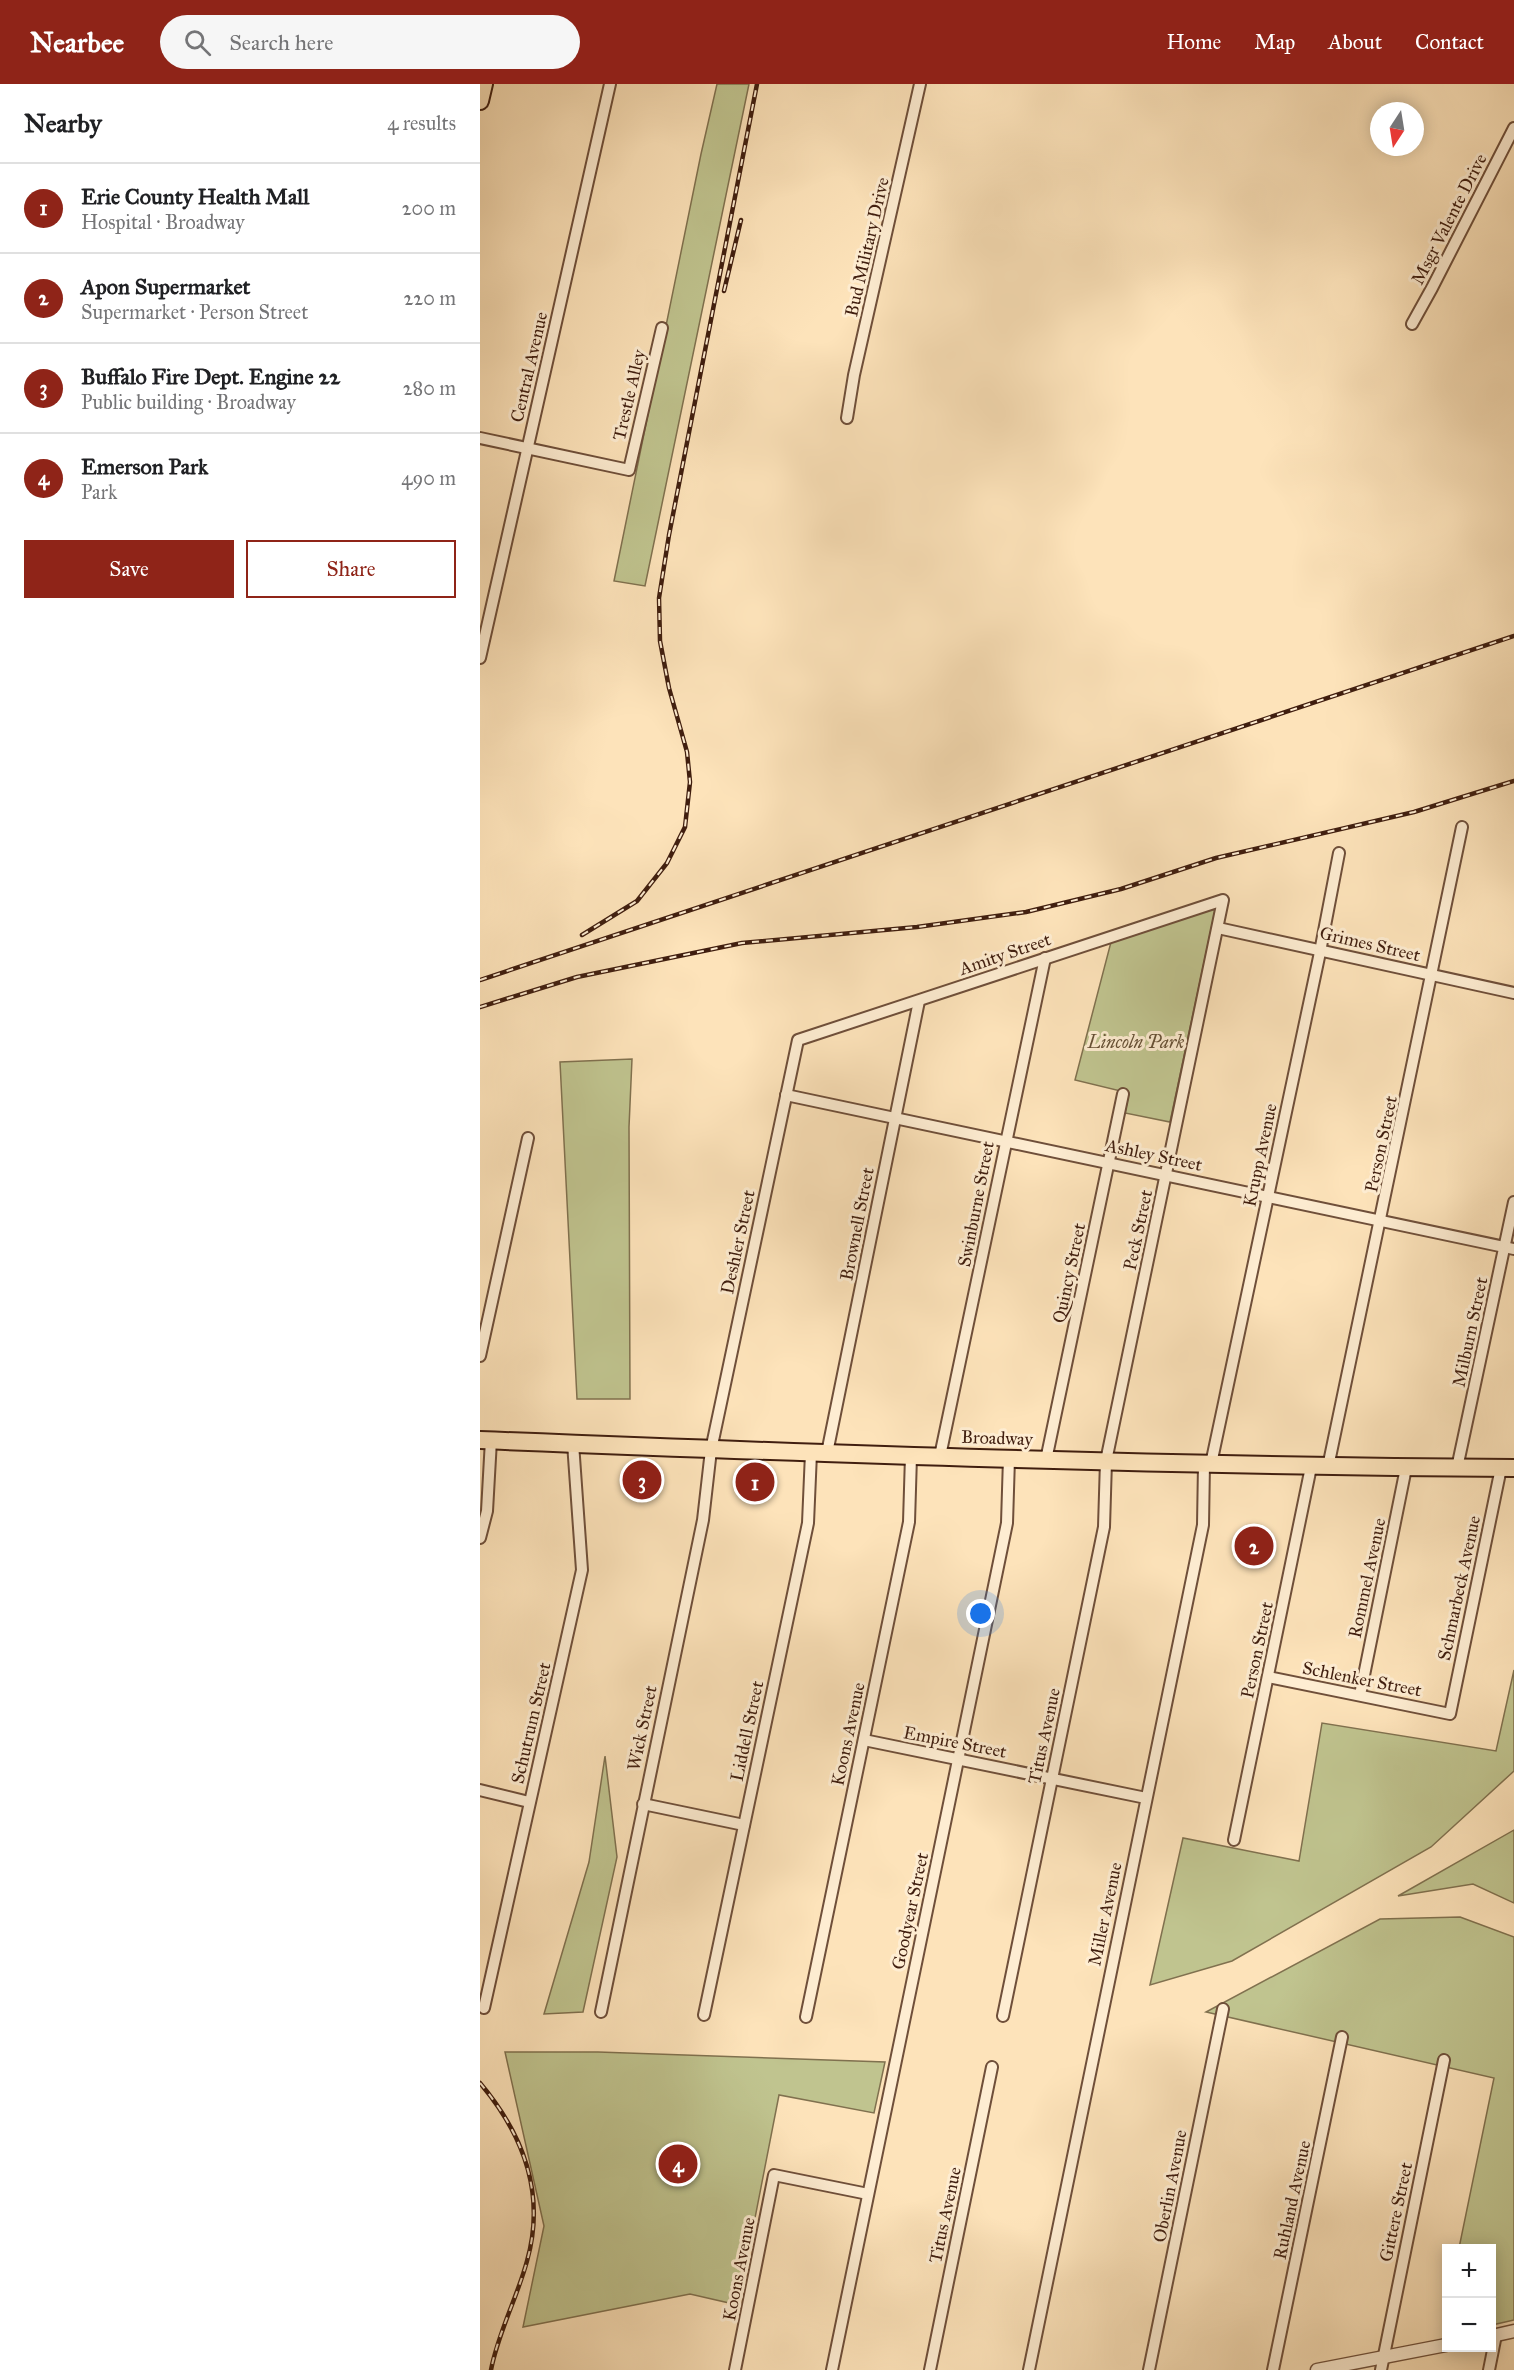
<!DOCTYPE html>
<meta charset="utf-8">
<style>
body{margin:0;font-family:"IM FELL Great Primer",serif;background:#f6f6f6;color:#202124}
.controls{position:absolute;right:18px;bottom:18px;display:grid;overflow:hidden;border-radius:0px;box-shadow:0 3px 15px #0003}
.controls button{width:54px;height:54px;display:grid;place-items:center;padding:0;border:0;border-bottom:2px solid #e0e0e0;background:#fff;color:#202124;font:30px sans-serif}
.compass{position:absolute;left:890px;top:18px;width:54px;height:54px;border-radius:50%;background:#fff;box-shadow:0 3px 15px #0003;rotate:192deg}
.you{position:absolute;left:501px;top:1530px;width:21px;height:21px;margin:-15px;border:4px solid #fff;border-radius:50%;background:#1a73e8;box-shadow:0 0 0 9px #1a73e833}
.badge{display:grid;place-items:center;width:39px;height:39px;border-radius:50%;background:#8f2418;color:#fff;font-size:20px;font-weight:700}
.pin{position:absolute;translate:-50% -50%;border:3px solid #fff;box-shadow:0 2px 6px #0006}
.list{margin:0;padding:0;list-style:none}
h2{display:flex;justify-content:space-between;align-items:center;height:78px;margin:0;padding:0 24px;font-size:26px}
h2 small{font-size:20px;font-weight:400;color:#757577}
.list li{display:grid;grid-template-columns:39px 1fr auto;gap:18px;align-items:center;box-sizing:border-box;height:90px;padding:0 24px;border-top:2px solid #e0e0e0}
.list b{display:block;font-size:22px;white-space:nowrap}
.list p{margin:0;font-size:20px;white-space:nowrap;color:#757577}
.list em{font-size:20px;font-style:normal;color:#757577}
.actions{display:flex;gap:12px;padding:18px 24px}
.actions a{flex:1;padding:14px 0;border:2px solid #8f2418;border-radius:0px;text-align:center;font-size:21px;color:#8f2418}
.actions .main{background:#8f2418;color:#fff}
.icon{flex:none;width:33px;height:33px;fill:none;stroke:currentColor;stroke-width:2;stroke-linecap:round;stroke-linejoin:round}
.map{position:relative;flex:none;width:1034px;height:2286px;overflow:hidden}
header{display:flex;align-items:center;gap:36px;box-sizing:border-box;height:84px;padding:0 30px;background:#8f2418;color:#fff}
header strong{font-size:28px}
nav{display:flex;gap:33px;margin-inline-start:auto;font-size:21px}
.search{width:420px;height:54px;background:#f6f6f6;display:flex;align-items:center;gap:15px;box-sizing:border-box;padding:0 21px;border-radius:33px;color:#757577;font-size:22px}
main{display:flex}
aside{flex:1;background:#fff}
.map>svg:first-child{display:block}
</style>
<header>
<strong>Nearbee</strong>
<div class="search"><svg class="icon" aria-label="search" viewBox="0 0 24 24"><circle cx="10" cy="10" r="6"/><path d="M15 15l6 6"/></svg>Search here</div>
<nav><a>Home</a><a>Map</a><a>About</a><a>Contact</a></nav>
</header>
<main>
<aside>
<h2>Nearby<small>4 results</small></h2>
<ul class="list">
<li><span class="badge">1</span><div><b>Erie County Health Mall</b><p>Hospital · Broadway</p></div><em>200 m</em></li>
<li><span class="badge">2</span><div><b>Apon Supermarket</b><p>Supermarket · Person Street</p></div><em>220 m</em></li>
<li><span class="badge">3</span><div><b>Buffalo Fire Dept. Engine 22</b><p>Public building · Broadway</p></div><em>280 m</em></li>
<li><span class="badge">4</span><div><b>Emerson Park</b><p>Park</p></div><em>490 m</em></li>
</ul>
<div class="actions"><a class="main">Save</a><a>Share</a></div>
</aside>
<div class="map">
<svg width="1034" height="2286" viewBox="0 0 1034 2286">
<rect width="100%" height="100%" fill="#fde3ba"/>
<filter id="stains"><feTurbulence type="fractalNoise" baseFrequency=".00333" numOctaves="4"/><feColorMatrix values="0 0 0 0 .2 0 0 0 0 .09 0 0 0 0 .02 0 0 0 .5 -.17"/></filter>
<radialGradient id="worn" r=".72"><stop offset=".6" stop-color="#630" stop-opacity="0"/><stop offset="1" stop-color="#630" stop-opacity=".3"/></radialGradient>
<g fill="#c0c48f" stroke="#80714f" stroke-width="1.5">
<polygon points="237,0 269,0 165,502 134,497 221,70"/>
<polygon points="736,822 690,1038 645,1029 649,1009 595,996 631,858"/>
<polygon points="152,975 149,1043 150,1315 97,1315 80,978"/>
<polygon points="1034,1586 1034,1687 951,1763 752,1877 670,1901 703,1754 819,1777 842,1639 1016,1667"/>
<polygon points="125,1672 137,1773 103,1928 64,1930 109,1778"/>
<polygon points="1034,1746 1034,1819 993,1800 918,1812"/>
<polygon points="980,1833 1034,1853 1034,2236 1012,2241 1012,2164 979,2164 1014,1994 726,1928 900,1835"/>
<polygon points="25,1968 118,1968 405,1978 394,2029 299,2011 258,2221 210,2210 43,2243 64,2142"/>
</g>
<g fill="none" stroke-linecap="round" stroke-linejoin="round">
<defs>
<g id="minor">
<polyline points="932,240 952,204 1034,44"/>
<polyline points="367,334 374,291 440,0"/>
<polyline points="0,354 149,386 182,244"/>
<polyline points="0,574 130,0"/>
<polyline points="738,844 1034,909"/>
<polyline points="306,1011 1034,1165"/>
<polyline points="0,1272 48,1054"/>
<polyline points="347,1369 439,917"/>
<polyline points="460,1372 565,874"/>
<polyline points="566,1376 643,1010"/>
<polyline points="731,1380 839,873 859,769"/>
<polyline points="848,1383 982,743"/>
<polyline points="977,1384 1034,1118"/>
<polyline points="0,1454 7,1427 11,1356"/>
<polyline points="788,1593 970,1630 1021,1384"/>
<polyline points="880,1611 926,1384"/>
<polyline points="384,1656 666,1714"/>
<polyline points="0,1706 49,1718"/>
<polyline points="163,1720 264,1741"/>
<polyline points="754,1756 831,1383"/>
<polyline points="4,1924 102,1486 93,1359"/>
<polyline points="121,1928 223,1436 231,1366 318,956 743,816 626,1377 624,1443 523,1932"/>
<polyline points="224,1931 328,1439 331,1369"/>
<polyline points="326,1933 429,1438 431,1372"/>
<polyline points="255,2286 294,2091 388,2110"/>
<polyline points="352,2286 527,1439 529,1374"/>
<polyline points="450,2286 512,1983"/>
<polyline points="549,2286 723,1441 724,1380"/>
<polyline points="669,2286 743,1925"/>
<polyline points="793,2286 862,1953"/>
<polyline points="901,2286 964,1976"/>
<polyline points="1009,2286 1016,2251"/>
</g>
<g id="tertiary">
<polyline points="1012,2252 1034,2247"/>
<polyline points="837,2286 966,2261"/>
</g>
<g id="primary">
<polyline points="0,17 4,0"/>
<path d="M0,1356c345,14 689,26 1034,28"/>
</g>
</defs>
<use href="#minor" stroke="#6f4f3a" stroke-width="14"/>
<use href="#tertiary" stroke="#6f4f3a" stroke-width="15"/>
<use href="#primary" stroke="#401e0f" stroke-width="20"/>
<use href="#minor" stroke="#feedd2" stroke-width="10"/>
<use href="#tertiary" stroke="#feedd2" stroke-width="12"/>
<use href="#primary" stroke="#fde3ba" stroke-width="16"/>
<defs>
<g id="rail">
<polyline points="244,207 261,136"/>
<polyline points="102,851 157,817 187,779 205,743 210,698 207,668 189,604 180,557 179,514 189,451 277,0"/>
<polyline points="0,896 1034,552"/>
<polyline points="0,923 97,893 262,859 437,843 546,828 641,805 736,774 934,728 1034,697"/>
<path d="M0,1999c43,51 66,111 47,178 -10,37 -29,72 -36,109"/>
</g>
</defs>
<use href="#rail" stroke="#401e0f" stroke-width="4.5"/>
<use href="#rail" stroke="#feedd2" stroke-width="2" stroke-dasharray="7" stroke-linecap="butt"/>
</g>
<g text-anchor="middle" stroke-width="6" stroke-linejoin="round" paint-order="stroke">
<g font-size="18" fill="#401e0f" stroke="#feedd2">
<text transform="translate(969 135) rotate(-63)" y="6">Msgr Valente Drive</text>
<text transform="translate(387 163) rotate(-77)" y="6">Bud Military Drive</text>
<text transform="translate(49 283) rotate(-77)" y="6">Central Avenue</text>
<text transform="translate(149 311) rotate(-77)" y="6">Trestle Alley</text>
<text transform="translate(890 860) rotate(13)" y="6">Grimes Street</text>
<text transform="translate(525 870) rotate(-19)" y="6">Amity Street</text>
<text transform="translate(901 1060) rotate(-78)" y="6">Person Street</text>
<text transform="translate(674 1071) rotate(12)" y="6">Ashley Street</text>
<text transform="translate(780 1071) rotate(-78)" y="6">Krupp Avenue</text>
<text transform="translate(496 1120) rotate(-79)" y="6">Swinburne Street</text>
<text transform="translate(377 1140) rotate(-79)" y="6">Brownell Street</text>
<text transform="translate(658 1146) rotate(-78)" y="6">Peck Street</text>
<text transform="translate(258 1158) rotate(-78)" y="6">Deshler Street</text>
<text transform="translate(589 1189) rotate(-78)" y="6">Quincy Street</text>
<text transform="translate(990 1248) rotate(-78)" y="6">Milburn Street</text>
<text transform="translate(517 1354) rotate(2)" y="6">Broadway</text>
<text transform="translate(887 1494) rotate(-78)" y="6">Rommel Avenue</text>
<text transform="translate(979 1504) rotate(-78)" y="6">Schmarbeck Avenue</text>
<text transform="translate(777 1566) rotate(-78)" y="6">Person Street</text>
<text transform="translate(882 1595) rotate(11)" y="6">Schlenker Street</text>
<text transform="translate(51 1639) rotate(-77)" y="6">Schutrum Street</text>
<text transform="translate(162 1644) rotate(-78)" y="6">Wick Street</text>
<text transform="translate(267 1647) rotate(-78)" y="6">Liddell Street</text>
<text transform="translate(368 1650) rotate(-78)" y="6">Koons Avenue</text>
<text transform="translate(564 1652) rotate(-78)" y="6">Titus Avenue</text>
<text transform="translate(475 1658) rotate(11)" y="6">Empire Street</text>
<text transform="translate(430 1827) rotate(-78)" y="6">Goodyear Street</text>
<text transform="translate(625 1830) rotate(-78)" y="6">Miller Avenue</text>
<text transform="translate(690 2102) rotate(-79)" y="6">Oberlin Avenue</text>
<text transform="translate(812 2116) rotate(-78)" y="6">Ruhland Avenue</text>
<text transform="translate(916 2128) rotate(-78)" y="6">Gittere Street</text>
<text transform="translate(465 2131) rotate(-78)" y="6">Titus Avenue</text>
<text transform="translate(259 2185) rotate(-79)" y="6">Koons Avenue</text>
</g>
<g font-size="18" font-style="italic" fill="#665035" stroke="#feedd2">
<text x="656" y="964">Lincoln Park</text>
</g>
</g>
<rect width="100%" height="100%" filter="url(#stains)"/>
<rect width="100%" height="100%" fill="url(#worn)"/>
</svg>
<div class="controls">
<button>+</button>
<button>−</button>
</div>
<svg class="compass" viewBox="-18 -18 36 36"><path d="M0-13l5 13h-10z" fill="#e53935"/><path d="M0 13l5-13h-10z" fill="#757577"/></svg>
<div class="you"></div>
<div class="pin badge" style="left:275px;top:1398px">1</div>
<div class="pin badge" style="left:774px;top:1462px">2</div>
<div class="pin badge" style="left:162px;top:1396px">3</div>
<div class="pin badge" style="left:198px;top:2080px">4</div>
</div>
</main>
